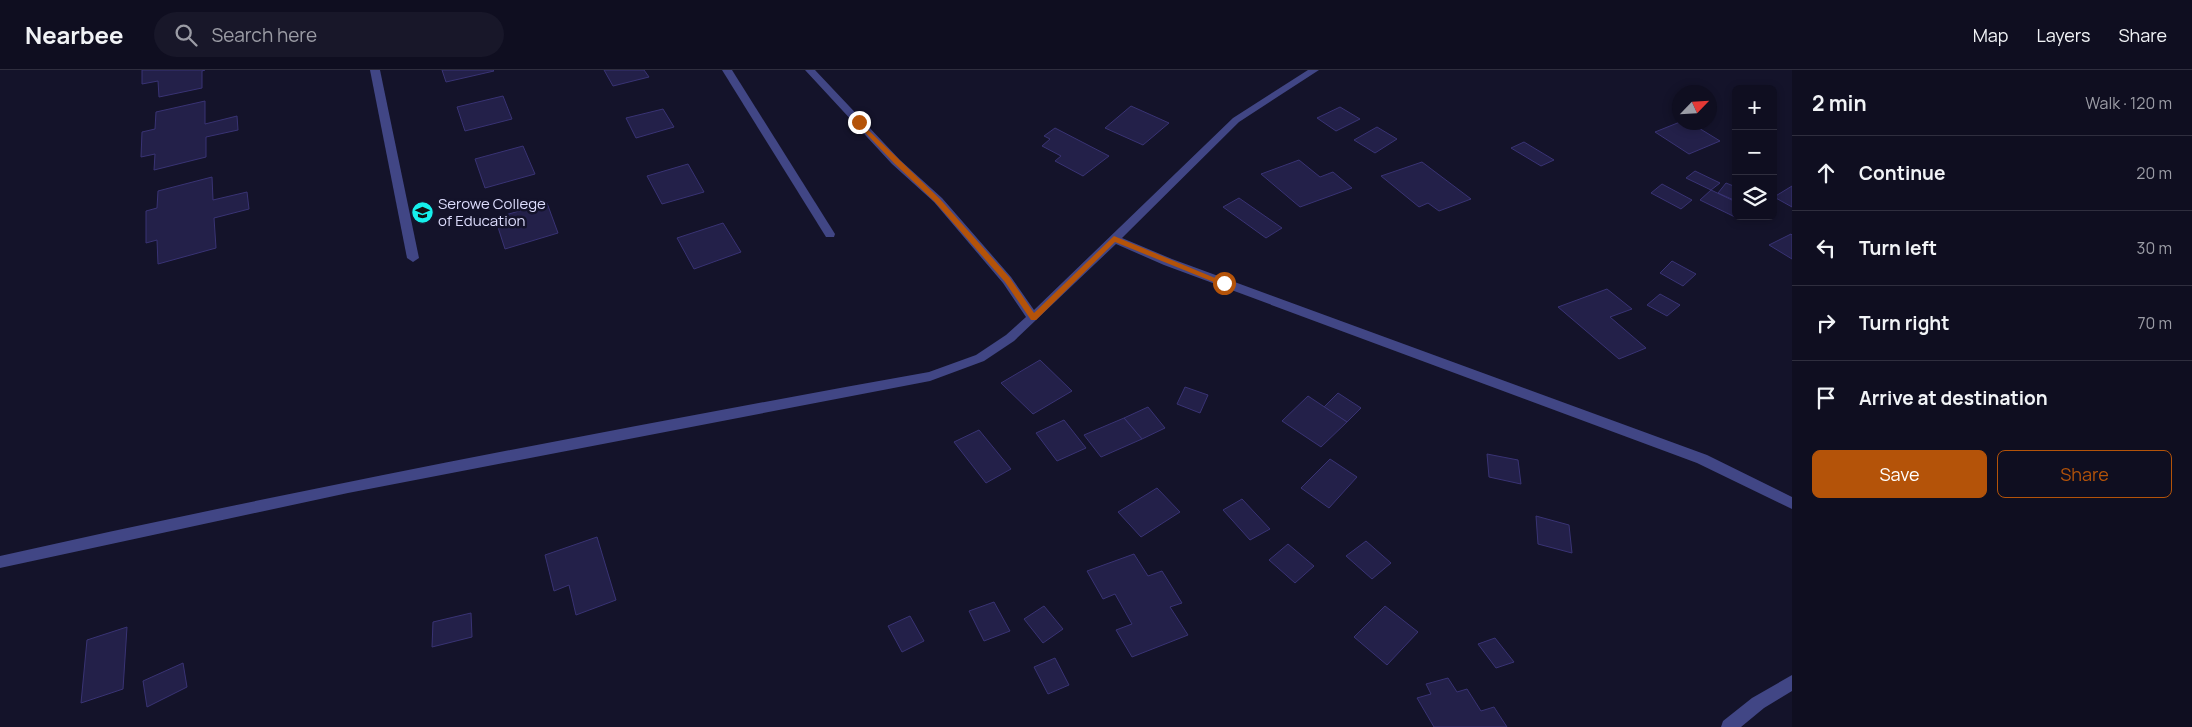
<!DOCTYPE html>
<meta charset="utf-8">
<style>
body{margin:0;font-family:Manrope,sans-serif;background:#181729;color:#f1f3f6}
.controls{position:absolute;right:15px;top:15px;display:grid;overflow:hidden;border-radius:8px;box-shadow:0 2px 8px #0003}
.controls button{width:45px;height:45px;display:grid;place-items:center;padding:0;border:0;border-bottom:1px solid #2f2e3e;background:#0f0e20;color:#f1f3f6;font:25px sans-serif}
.compass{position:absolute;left:1672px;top:15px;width:45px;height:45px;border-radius:50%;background:#0f0e20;box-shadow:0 2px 8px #0003;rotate:65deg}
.stop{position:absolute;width:15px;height:15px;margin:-11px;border:4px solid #b45309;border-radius:50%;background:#fff}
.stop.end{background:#b45309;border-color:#fff;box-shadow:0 1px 5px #0008}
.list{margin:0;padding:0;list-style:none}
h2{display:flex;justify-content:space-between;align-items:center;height:65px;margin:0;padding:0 20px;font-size:21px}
h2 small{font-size:16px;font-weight:400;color:#9b9ca5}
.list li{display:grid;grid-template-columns:32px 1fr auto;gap:15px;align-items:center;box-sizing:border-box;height:75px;padding:0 20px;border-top:1px solid #2f2e3e}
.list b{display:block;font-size:19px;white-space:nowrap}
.list em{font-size:16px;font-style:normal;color:#9b9ca5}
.actions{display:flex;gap:10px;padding:15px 20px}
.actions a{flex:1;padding:11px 0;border:1px solid #b45309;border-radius:8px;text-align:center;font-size:18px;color:#b45309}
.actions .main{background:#b45309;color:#fff}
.icon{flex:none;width:28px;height:28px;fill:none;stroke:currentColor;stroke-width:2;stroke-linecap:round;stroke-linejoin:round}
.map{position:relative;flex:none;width:1792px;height:657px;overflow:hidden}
header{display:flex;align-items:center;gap:30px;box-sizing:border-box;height:70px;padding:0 25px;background:#0f0e20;border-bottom:1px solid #2f2e3e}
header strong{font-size:24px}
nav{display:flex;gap:28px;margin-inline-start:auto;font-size:18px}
.search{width:350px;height:45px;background:#181729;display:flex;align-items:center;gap:12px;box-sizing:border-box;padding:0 18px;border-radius:28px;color:#9b9ca5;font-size:19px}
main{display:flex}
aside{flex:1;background:#0f0e20}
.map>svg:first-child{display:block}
</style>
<header>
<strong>Nearbee</strong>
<div class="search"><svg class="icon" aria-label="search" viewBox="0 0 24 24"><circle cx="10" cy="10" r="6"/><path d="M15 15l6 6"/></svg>Search here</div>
<nav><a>Map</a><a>Layers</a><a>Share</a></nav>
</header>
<main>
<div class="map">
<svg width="1792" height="657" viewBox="0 0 1792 657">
<rect width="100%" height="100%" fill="#14132a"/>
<g fill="#232049" stroke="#393374">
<polygon points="142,0 205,0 202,1 202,18 159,27 158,11 142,14"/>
<polygon points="442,0 493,0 494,1 446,12"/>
<polygon points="604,0 644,0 649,7 613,16"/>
<polygon points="503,26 512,49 465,61 457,37"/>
<polygon points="205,31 205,54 237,46 238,60 206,67 206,87 154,100 155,84 141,87 142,62 155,59 156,42"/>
<polygon points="1131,36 1169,53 1143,75 1105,58"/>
<polygon points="1340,37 1360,49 1336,61 1317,48"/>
<polygon points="663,39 674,57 636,68 626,48"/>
<polygon points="1680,52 1689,52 1720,71 1689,84 1655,62"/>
<polygon points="1377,57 1397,69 1375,83 1354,70"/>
<polygon points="1055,58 1109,86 1083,106 1055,91 1061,86 1042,76 1050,69 1044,66"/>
<polygon points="1524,72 1554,90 1541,96 1511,78"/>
<polygon points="523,76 535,104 485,118 475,89"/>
<polygon points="1299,90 1320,107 1333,102 1352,118 1300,137 1261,104"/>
<polygon points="1422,92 1471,129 1439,141 1428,133 1419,137 1381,106"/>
<polygon points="688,94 704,122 662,134 647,106"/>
<polygon points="1695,101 1720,113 1711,120 1686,108"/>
<polygon points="212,107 213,130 247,122 249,139 214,148 216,178 158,194 157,170 146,173 146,141 157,138 158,121"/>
<polygon points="1726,113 1736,117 1736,131 1718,123"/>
<polygon points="1662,114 1692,130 1681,139 1651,123"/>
<polygon points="1792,116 1792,137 1774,127"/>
<polygon points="1711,120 1736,132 1735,147 1700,130"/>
<polygon points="1239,128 1282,158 1266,168 1223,137"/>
<polygon points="547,133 558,163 505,179 495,148"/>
<polygon points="723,153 741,182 694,199 677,168"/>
<polygon points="1791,164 1792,165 1792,189 1769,175"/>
<polygon points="1672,191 1696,204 1683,216 1660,203"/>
<polygon points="1607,219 1632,239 1610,247 1646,278 1619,289 1558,237"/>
<polygon points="1660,224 1680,235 1667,246 1647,235"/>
<polygon points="1040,290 1072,321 1033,344 1001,313"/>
<polygon points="1185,317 1208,325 1200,343 1177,334"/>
<polygon points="1338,323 1361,338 1347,352 1324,337"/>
<polygon points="1308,326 1347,352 1321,377 1282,351"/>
<polygon points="1148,337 1165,358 1142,369 1124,348"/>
<polygon points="1124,348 1142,369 1101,387 1084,365"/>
<polygon points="1064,350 1086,378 1057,391 1036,363"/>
<polygon points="979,360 1011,399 986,413 954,372"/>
<polygon points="1487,384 1518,390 1521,414 1489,407"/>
<polygon points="1330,389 1357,407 1329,438 1301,418"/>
<polygon points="1157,418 1180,442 1141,467 1118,442"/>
<polygon points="1242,429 1270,459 1250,470 1223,440"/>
<polygon points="1536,446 1569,455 1572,483 1538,474"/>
<polygon points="597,467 616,530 576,545 569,515 554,521 545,485"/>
<polygon points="1366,471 1391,493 1372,509 1346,486"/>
<polygon points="1288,474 1314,496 1295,513 1269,490"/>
<polygon points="1134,484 1148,506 1162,501 1182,533 1170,537 1188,565 1132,587 1116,560 1132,554 1115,524 1103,529 1087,501"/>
<polygon points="994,532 1010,561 984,571 969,541"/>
<polygon points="1044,536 1063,559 1043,573 1024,549"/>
<polygon points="1385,536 1418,562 1387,595 1354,567"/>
<polygon points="471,543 472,567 432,577 433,552"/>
<polygon points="910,546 924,571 902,582 888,556"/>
<polygon points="127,557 123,619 81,633 87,570"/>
<polygon points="1495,568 1514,592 1496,598 1478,574"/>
<polygon points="1055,588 1069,615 1048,624 1034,597"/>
<polygon points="183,593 187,617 147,637 143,611"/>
<polygon points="1448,608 1457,622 1467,619 1481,641 1494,637 1507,657 1434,657 1417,628 1431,624 1426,614"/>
</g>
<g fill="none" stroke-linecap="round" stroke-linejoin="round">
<g fill="#414685" fill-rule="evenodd">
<polygon points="370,0 380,0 419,188 413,192 407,188"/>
<polygon points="722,0 732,0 835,164 834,167 826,167"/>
<path d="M805,0h10l85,90 42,38 69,79 23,33 199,-192 75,-48h11l-80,52 -117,116 50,21 535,196 85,42v12l-95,-46 -533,-198 -48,-21 -102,97 -30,20 -54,20 -582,112 -348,75v-12c308,-69 618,-128 929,-184l47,-17 30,-20 20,-18 -23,-34 -69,-81 -42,-38z"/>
<polygon points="1792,605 1792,621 1764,638 1741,657 1721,657 1723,651 1752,628"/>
</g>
</g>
<polygon fill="#b45309" points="859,51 940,129 1010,208 1034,243 1114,166 1227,213 1221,215 1115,172 1036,250 1031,250 1005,212 935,132 894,93 857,54"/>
<defs>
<symbol id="university-disc" viewBox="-11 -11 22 22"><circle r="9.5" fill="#16f0ec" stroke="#14132a"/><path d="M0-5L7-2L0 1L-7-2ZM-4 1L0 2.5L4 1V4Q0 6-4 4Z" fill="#111"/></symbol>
</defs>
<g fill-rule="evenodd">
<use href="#university-disc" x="410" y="130" width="25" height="25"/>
</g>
<g text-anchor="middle" stroke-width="5" stroke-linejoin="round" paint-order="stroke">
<g font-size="15" fill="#ddddfd" stroke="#14132a" text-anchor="start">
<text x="438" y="139">Serowe College<tspan x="438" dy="17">of Education</tspan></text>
</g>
</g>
</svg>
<div class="controls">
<button>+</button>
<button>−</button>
<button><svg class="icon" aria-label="layers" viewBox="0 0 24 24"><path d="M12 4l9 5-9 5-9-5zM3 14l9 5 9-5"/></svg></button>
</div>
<svg class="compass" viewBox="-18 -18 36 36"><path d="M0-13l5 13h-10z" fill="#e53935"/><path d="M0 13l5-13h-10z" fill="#9b9ca5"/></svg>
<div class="stop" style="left:1224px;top:213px"></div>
<div class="stop end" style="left:859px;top:52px"></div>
</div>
<aside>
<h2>2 min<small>Walk · 120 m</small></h2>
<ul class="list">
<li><svg class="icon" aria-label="ahead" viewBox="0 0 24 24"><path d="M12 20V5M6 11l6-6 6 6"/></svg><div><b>Continue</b></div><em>20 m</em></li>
<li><svg class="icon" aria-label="left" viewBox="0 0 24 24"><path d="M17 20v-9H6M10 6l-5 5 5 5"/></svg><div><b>Turn left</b></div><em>30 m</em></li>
<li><svg class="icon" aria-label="right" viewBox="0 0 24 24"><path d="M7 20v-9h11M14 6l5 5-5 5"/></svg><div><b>Turn right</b></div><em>70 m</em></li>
<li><svg class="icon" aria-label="arrive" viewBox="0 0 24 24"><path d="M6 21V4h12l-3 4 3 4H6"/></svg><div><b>Arrive at destination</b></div></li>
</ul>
<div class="actions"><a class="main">Save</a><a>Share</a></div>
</aside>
</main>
